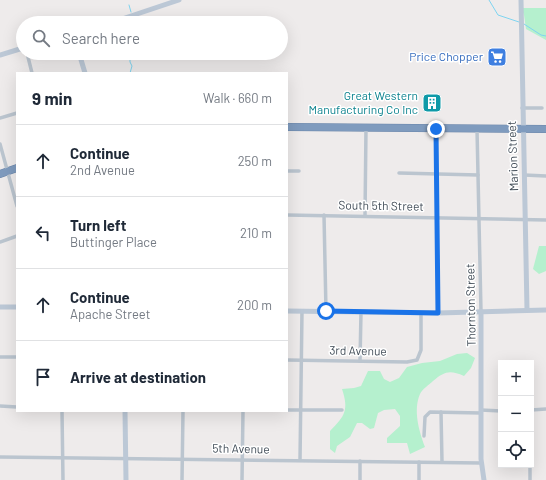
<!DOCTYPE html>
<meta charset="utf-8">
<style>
body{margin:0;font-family:Barlow,sans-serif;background:#f2f2f3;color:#1f2937}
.controls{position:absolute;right:12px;bottom:12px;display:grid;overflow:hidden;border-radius:0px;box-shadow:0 4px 16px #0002}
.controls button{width:36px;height:36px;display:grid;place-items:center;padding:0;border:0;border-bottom:1px solid #e0e1e3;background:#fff;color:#1f2937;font:20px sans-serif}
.stop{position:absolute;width:12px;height:12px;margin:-9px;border:3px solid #1a73e8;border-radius:50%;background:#fff}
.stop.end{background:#1a73e8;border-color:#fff;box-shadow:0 1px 4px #0008}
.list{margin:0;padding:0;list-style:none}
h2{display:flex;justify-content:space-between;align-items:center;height:52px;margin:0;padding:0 16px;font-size:17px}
h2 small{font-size:13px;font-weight:400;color:#747a83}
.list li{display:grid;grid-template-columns:26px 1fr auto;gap:12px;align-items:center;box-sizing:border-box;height:72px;padding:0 16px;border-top:1px solid #e0e1e3}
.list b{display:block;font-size:15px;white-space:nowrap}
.list p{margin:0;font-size:13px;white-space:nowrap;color:#747a83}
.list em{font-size:13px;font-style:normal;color:#747a83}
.icon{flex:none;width:22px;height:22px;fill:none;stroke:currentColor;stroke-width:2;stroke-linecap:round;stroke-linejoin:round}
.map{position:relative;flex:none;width:546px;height:480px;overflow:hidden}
.search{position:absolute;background:#fff;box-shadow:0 4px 16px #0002;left:16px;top:16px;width:272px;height:44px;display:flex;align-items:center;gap:10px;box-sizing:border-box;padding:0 14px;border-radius:22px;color:#747a83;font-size:15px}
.panel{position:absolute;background:#fff;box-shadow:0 4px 16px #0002;left:16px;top:72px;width:272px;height:340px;border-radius:0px}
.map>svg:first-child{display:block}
</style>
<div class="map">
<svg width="546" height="480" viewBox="0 0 546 480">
<rect width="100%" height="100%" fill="#eeebeb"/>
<g fill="#b5f0ce">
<polygon points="521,8 546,8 546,40 526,29 524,15"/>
<polygon points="539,246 546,246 546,271 539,274 533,269"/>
<path d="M467,353l8,5 -4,10 -7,8c-14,-6 -19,-5 -31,5 -4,4 -11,8 -13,13 -7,16 -1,37 5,53l-15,7 -3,-11h-20v-5l13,-12v-10l-5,-7 -11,1 -6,3 -4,15 -4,1 -8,-6h-5l-7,14 -13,9 -2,7 -5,-4v-18c15,-15 19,-21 12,-42l12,-1 7,-2 7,-15h12l4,8 6,3 9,-4 8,-11 15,-4 18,-2 17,-7z"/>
</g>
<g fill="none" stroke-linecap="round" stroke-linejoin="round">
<g stroke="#7fd4f0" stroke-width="1">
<polyline points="489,0 498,15 519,22"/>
<polyline points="129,5 131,12"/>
<polyline points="133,21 133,23"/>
<polyline points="524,24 541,35 546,36"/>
<polyline points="130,53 130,62 132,66 130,73"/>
</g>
<defs>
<g id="highway">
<polyline points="287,127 546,129"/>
<polyline points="0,174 17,168"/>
</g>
</defs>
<use href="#highway" stroke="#6b86aa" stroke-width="8"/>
<g stroke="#bbc5cf" stroke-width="3.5">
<polyline points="27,53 32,73"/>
<polyline points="522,108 542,108"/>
<polyline points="0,118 17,113"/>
<polyline points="436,129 438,313"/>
<polyline points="477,129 481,312"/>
<polyline points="0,144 17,206"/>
<polyline points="287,171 299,171"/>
<polyline points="399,173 478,175"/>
<polyline points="524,175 546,176"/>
<polyline points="287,215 546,220"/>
<polyline points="324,215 326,311"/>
<polyline points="365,216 366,128"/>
<polyline points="0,242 17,236"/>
<polyline points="0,357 17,357"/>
<polyline points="287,360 407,362 417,360 421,350 421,313"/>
<polyline points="360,361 361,312"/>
<polyline points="0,406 17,407"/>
<polyline points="287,410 342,410"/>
<polyline points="481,410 501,411"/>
<polyline points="531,410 546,409"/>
<polyline points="62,411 63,480"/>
<polyline points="441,412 442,462"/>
<polyline points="424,436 425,417 430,412 481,413"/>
<polyline points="0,457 481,463"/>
<polyline points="300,460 302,311"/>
<polyline points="360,461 360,480"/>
<polyline points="530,465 530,480"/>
<polyline points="182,480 183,411"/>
<polyline points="242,480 243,411"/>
<polyline points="419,480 419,462"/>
</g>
<g stroke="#bcc8d6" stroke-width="5">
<polyline points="521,0 527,310"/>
<polyline points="110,23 179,0"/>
<polyline points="79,53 85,73"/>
<polyline points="0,55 23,48"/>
<polyline points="0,307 17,307"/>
<polyline points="287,311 438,313 546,310"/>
<polyline points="481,312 481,459 484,480"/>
<polyline points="125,411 126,480"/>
</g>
<use href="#highway" stroke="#7f9bbe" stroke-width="7"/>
</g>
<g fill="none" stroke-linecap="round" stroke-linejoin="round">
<polyline stroke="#1a73e8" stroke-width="5" points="326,311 438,313 436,129"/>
</g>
<defs>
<symbol id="supermarket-square" viewBox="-11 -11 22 22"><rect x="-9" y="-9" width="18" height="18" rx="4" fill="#3f7fe0" stroke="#fff"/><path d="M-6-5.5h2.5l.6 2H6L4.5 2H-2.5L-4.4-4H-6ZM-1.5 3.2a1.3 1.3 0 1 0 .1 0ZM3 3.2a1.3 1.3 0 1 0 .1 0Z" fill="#fff"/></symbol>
<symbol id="building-square" viewBox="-11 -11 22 22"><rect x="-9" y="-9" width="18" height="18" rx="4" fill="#0f9aa8" stroke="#fff"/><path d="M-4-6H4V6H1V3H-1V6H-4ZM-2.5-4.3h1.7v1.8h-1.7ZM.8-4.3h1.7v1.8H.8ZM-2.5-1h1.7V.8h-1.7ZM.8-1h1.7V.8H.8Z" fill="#fff"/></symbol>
</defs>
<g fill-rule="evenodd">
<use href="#supermarket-square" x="486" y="46" width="22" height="22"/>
<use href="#building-square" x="421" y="92" width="22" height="22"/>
</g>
<g text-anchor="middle" stroke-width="3" stroke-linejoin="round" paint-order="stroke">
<g font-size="12" fill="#366cbe" stroke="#fff" text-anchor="end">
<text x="483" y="61">Price Chopper</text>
</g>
<g font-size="12" fill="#0d838f" stroke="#fff" text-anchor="end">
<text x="418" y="100">Great Western<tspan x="418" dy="14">Manufacturing Co Inc</tspan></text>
</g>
<g font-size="12" fill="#434e59" stroke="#fff">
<text transform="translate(513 156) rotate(-92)" y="4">Marion Street</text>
<text transform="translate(381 206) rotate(1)" y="4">South 5th Street</text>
<text transform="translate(471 305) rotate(-91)" y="4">Thornton Street</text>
<text transform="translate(358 351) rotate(1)" y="4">3rd Avenue</text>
<text transform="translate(241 449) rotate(1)" y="4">5th Avenue</text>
</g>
</g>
</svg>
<div class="controls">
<button>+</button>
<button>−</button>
<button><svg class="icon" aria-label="locate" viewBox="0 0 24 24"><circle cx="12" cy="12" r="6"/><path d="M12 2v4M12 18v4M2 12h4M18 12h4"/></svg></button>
</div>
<div class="stop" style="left:326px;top:311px"></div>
<div class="stop end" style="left:436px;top:129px"></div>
<div class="search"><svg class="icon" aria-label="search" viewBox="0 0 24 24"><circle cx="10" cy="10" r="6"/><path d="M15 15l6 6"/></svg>Search here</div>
<section class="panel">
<h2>9 min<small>Walk · 660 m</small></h2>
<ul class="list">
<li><svg class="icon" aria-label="ahead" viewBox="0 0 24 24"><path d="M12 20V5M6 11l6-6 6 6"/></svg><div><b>Continue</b><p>2nd Avenue</p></div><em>250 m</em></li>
<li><svg class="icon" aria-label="left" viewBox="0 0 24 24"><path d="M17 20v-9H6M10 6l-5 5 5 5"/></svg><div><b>Turn left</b><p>Buttinger Place</p></div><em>210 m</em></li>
<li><svg class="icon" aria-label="ahead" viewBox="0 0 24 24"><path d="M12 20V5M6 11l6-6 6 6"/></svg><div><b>Continue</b><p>Apache Street</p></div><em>200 m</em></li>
<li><svg class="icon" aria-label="arrive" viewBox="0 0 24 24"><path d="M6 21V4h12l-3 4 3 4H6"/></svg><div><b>Arrive at destination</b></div></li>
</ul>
</section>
</div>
